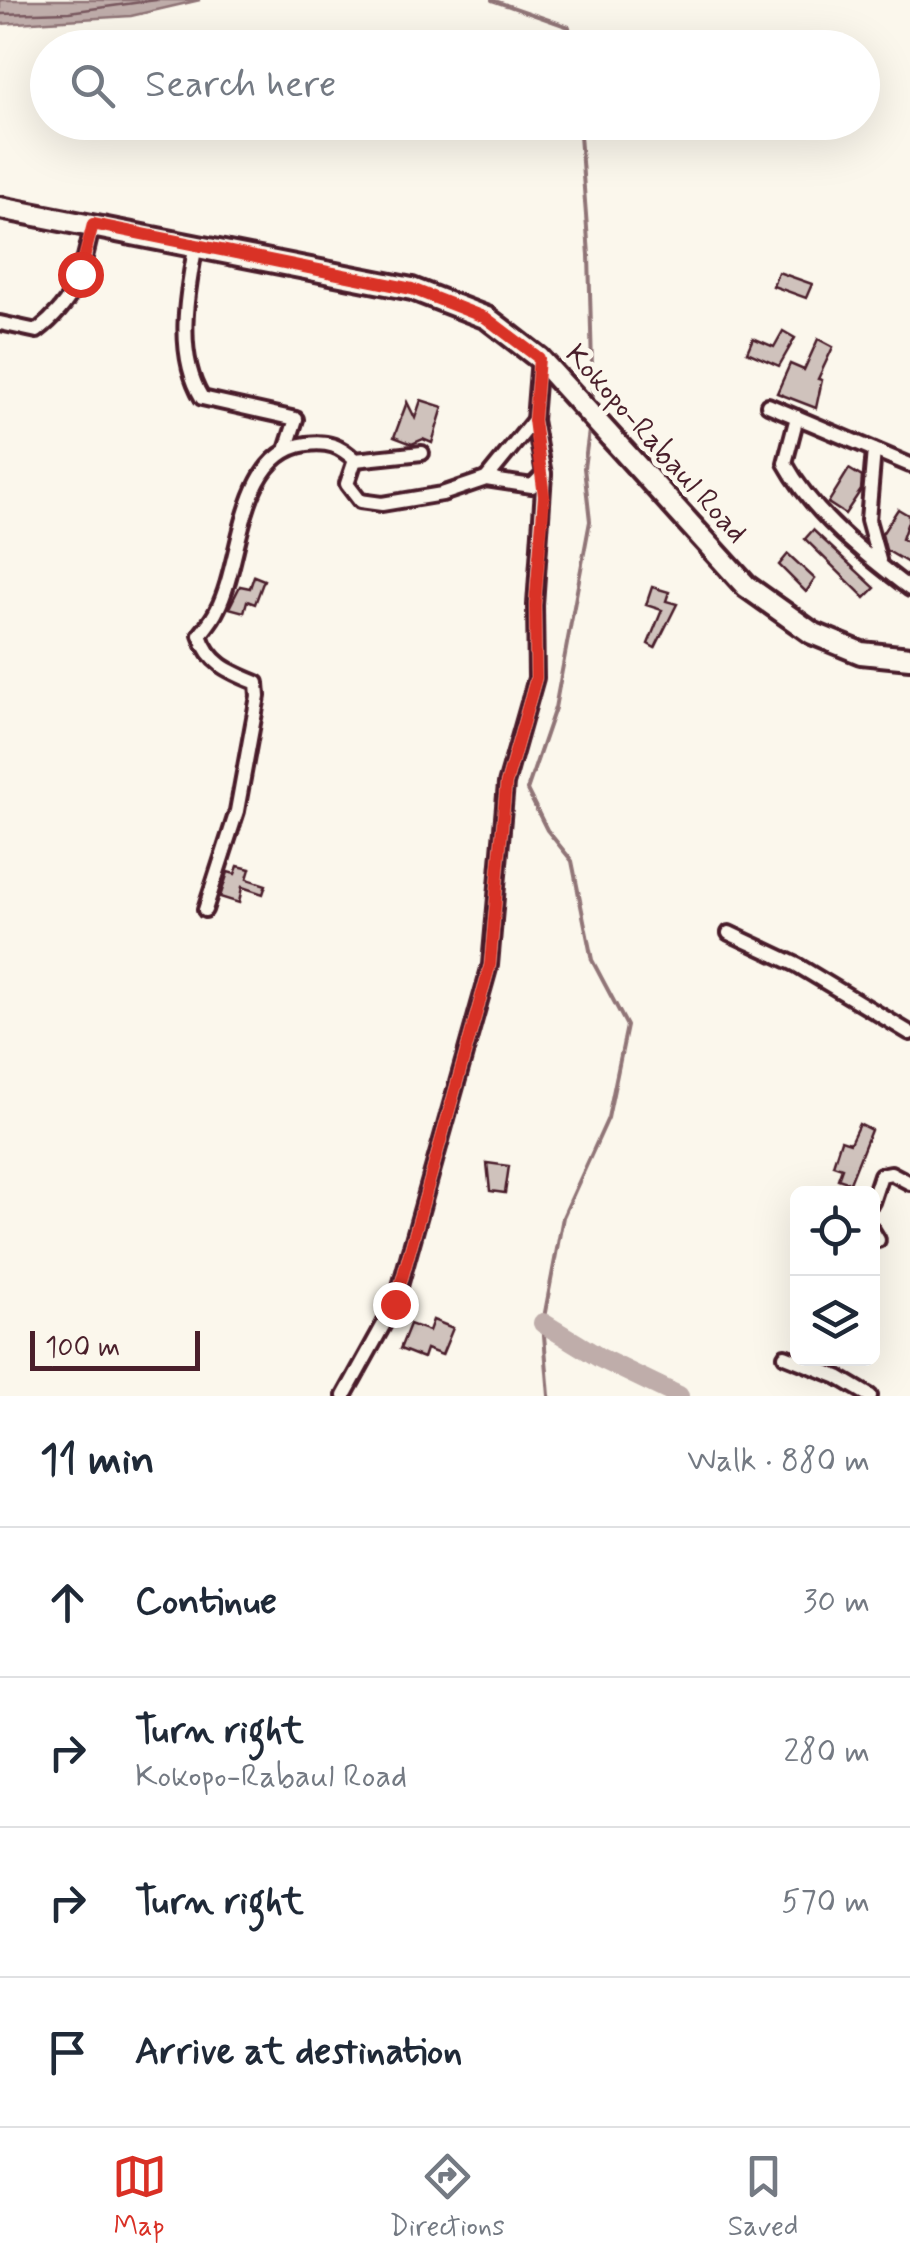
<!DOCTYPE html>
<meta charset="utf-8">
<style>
body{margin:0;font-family:Mynerve,sans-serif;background:#f6f6f7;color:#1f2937}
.controls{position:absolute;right:30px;bottom:30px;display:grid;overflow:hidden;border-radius:15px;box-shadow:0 10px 40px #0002}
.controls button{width:90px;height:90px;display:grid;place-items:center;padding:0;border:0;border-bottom:2px solid #e0e1e3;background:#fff;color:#1f2937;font:50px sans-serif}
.scale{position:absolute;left:30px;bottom:25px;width:170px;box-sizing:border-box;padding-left:10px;border:5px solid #4a1f2b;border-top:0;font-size:28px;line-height:35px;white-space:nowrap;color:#4a1f2b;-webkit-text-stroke:8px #fbf7ec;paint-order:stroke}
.stop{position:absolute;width:30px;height:30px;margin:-22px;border:8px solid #d93025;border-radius:50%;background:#fff}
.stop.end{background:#d93025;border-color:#fff;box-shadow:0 2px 10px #0008}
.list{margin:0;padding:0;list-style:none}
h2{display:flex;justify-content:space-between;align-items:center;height:130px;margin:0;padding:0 40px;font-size:42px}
h2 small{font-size:32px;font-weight:400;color:#747a83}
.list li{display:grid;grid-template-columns:65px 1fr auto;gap:30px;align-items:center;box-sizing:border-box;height:150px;padding:0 40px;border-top:2px solid #e0e1e3}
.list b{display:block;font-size:38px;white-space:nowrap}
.list p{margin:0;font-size:32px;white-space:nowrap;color:#747a83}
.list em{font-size:32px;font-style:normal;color:#747a83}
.icon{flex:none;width:55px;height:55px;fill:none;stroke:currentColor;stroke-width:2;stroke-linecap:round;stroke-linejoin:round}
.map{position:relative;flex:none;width:910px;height:1396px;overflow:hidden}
.search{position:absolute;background:#fff;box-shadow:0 10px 40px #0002;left:30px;right:30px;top:30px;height:110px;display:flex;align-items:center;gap:25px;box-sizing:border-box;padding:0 35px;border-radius:55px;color:#747a83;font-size:38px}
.sheet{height:730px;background:#fff}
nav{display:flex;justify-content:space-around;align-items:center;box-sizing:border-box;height:140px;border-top:2px solid #e0e1e3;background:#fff;font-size:28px;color:#747a83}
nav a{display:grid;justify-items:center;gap:5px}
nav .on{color:#d93025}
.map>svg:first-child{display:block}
</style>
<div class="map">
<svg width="910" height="1396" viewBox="0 0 910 1396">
<rect width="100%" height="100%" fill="#fbf7ec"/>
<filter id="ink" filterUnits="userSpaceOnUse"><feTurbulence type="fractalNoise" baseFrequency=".01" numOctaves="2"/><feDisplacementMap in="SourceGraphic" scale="20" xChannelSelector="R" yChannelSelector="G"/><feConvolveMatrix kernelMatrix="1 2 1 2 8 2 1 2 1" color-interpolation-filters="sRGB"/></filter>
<g filter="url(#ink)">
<polygon fill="#bfadaa" stroke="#907477" stroke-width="2.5" points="0,0 200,0 131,16 0,24"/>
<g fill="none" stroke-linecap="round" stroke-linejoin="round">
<polyline stroke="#79585e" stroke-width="2.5" points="0,14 69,12 156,0"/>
<g stroke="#907477" stroke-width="4">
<polyline points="492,0 569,27 572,48"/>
<polyline points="579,122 589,255 593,404"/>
<polyline points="549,1396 543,1323 563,1217 608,1118 627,1026 592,960 572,861 547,830 527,790 555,708 590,521 584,468 590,423"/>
</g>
<polyline stroke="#bfadaa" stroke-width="20" points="543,1323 600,1358 679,1396"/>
</g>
<g fill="#cfc2bc" stroke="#4a1f2b" stroke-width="2.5">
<polygon points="778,272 812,284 806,298 773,286"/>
<polygon points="783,331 795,338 779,366 747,352 753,338 774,347"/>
<polygon points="818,339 833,347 818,379 822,380 816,408 777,393 790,364 804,370"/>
<polygon points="421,400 443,407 432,443 423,439 412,444 394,437 407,402 415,418"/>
<polygon points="849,469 862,477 861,490 845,514 828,503"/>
<polygon points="898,509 910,516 902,539 910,544 910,564 886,550 882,534"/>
<polygon points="813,530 875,588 865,598 805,539"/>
<polygon points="788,554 815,579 806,592 779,565"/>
<polygon points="254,576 264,580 255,604 247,601 244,612 229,608 240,586 250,588"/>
<polygon points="652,587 669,592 666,601 677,604 655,648 648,644 662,610 646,605"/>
<polygon points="238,866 250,869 247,879 266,885 263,894 242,887 239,903 220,897 228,872 235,874"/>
<polygon points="859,1124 871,1130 850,1183 838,1179 842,1168 833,1165 841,1140 850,1143"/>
<polygon points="487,1163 509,1166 505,1193 490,1191"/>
<polygon points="433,1320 453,1328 442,1355 426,1349 423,1358 400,1349 410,1324 429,1331"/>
</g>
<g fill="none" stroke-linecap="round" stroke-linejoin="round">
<defs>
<g id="minor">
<path d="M196,244c-9,49 -21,110 6,154l94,21 -9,28"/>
<path d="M0,323l37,8c42,-33 44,-58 56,-107"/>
<polyline points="768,405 910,465"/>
<path d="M797,417l-12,46c28,51 80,92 125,126"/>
<polyline points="874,450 868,520 879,560"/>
<polyline points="355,460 422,453"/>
<polyline points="486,479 534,420"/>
<path d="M205,910l32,-99 21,-115 -1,-13c-27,-11 -48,-19 -57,-48 6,-8 13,-16 17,-25 26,-49 21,-157 90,-166 21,-3 33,2 48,16l-8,24 13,17 22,3 60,-10 44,-15 46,7 12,-12 -10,-54 5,-62"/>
<polyline points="729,933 797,965 910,1033"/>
<polyline points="872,1202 881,1175 891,1173 910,1183"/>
<polyline points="872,1230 878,1240"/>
<polyline points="785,1356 838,1377 870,1396"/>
<polyline points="344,1396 395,1304 490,965 506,784 536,678 535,605 544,474"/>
</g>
<polyline id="primary" points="0,208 412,289 487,318 539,358 746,586 812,633 861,653 910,658"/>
</defs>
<use href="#minor" stroke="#4a1f2b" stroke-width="20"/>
<use href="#primary" stroke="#4a1f2b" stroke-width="28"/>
<use href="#minor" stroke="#fbf7ec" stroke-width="12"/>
<use href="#primary" stroke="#fbf7ec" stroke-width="20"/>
</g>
</g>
<g fill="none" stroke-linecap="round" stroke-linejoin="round" filter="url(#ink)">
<polyline stroke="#d93025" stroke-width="12" points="80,274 93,224 412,289 486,318 539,358 534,420 544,496 535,605 536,678 506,784 490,965 395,1304"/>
</g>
<g text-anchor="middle" stroke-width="10" stroke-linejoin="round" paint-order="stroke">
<g font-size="30" fill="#4a1f2b" stroke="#fbf7ec">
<text transform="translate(657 443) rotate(48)" y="10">Kokopo-Rabaul Road</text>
</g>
</g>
</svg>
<div class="controls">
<button><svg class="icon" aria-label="locate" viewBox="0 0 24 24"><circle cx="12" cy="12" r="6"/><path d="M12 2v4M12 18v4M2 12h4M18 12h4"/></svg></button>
<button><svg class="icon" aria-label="layers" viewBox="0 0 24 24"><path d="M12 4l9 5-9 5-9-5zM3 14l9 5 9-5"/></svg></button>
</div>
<div class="scale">100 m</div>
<div class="stop" style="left:80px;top:274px"></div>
<div class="stop end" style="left:395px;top:1304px"></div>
<div class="search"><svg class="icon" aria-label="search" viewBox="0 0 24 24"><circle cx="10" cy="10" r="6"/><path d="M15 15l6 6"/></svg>Search here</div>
</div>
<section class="sheet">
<h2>11 min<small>Walk · 880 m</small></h2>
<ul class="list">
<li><svg class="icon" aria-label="ahead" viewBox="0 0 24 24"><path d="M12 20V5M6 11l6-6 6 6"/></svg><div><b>Continue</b></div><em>30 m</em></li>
<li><svg class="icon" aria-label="right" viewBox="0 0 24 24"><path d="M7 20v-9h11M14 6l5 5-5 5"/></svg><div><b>Turn right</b><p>Kokopo-Rabaul Road</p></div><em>280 m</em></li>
<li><svg class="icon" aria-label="right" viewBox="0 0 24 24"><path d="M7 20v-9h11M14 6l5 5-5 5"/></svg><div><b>Turn right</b></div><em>570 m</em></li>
<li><svg class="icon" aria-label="arrive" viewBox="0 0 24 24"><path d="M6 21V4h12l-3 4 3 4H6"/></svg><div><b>Arrive at destination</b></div></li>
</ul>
</section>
<nav>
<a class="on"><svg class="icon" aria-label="map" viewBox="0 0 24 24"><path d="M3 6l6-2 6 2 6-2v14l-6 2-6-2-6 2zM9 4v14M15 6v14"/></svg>Map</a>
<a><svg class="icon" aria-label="directions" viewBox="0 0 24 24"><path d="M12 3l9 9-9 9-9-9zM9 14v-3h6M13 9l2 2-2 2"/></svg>Directions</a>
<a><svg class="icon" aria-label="saved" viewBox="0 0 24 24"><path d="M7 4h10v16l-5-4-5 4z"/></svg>Saved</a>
</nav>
